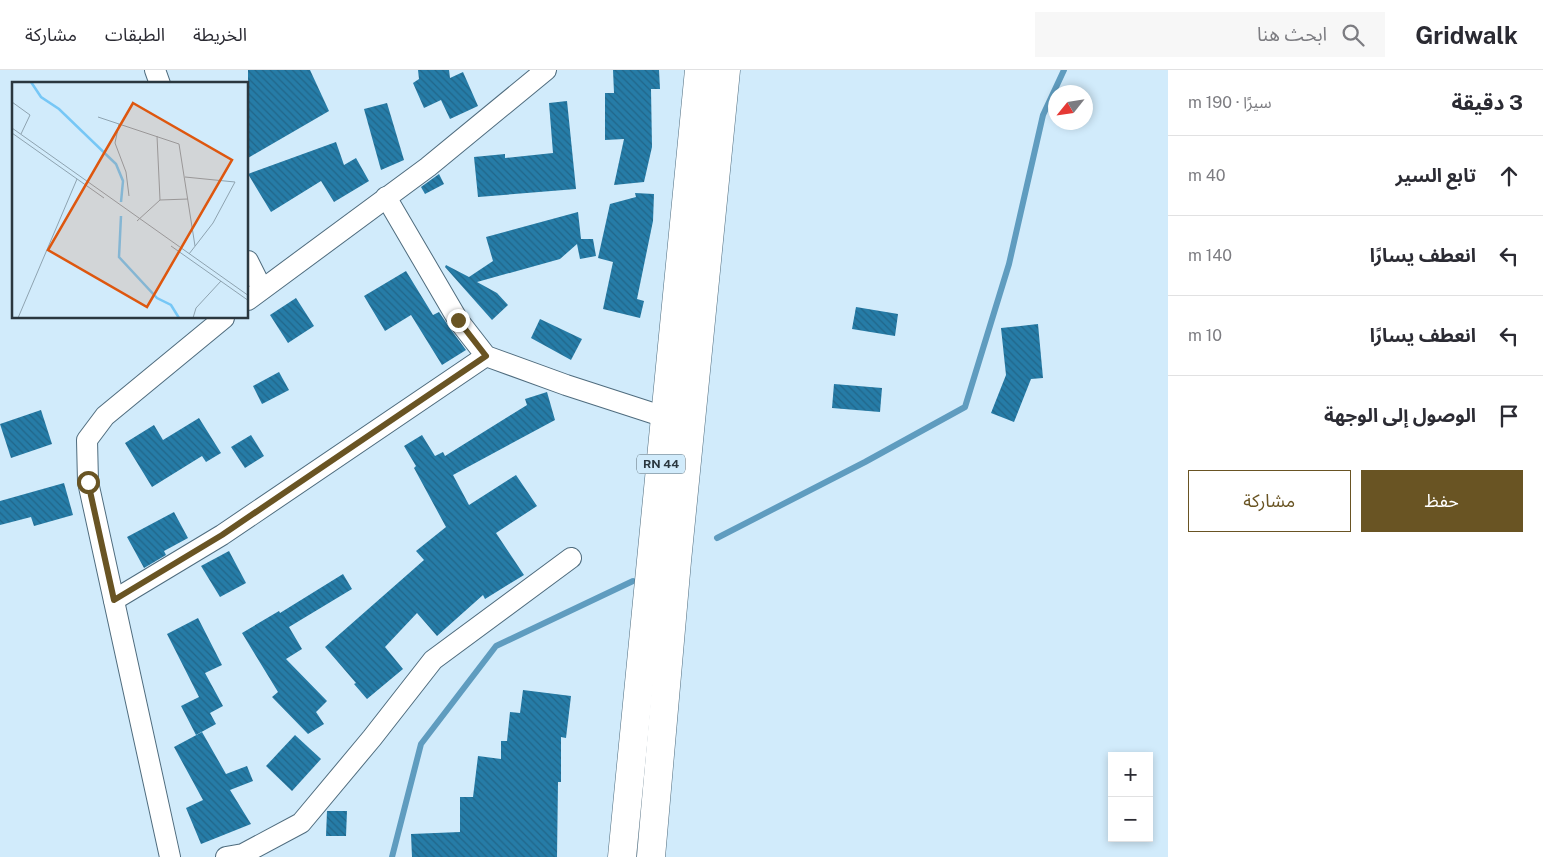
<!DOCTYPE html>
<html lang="ar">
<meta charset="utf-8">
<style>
body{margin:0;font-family:"Public Sans","Noto Sans Arabic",sans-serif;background:#f7f7f7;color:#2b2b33;direction:rtl}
.controls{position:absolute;right:15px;bottom:15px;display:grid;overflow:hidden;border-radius:0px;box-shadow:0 2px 8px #0003}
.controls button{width:45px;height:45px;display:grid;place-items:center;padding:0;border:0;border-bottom:1px solid #e1e1e2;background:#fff;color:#2b2b33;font:25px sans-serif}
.compass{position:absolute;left:1048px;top:15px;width:45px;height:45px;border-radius:50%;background:#fff;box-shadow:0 2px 8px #0003;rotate:240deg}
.stop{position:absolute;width:15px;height:15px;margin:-11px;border:4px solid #695423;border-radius:50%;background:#fff}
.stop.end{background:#695423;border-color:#fff;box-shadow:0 1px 5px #0008}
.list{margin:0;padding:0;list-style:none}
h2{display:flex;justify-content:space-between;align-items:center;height:65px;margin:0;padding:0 20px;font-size:21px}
h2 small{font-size:16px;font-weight:400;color:#7c7c81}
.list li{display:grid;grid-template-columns:32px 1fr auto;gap:15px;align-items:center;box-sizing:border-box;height:80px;padding:0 20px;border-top:1px solid #e1e1e2}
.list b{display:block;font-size:19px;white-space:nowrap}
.list em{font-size:16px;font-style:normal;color:#7c7c81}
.actions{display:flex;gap:10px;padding:15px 20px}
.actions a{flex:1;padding:11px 0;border:1px solid #695423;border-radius:0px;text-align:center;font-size:18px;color:#695423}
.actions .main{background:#695423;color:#fff}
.icon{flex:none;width:28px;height:28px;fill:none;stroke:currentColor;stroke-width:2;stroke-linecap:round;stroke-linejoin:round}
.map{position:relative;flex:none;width:1168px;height:787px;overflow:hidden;direction:ltr}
header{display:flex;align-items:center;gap:30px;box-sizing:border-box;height:70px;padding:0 25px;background:#fff;border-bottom:1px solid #e1e1e2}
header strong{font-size:24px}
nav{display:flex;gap:28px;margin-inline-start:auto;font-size:18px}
.search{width:350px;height:45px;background:#f7f7f7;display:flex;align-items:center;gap:12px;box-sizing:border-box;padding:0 18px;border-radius:0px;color:#7c7c81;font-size:19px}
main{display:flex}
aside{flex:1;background:#fff}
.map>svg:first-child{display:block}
</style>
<header>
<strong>Gridwalk</strong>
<div class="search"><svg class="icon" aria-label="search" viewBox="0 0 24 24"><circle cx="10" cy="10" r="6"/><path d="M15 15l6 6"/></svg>ابحث هنا</div>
<nav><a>الخريطة</a><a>الطبقات</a><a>مشاركة</a></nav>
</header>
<main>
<aside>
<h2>3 دقيقة<small>سيرًا · 190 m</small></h2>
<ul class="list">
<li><svg class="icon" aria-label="ahead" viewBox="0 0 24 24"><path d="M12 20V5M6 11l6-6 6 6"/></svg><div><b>تابع السير</b></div><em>40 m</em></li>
<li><svg class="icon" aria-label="left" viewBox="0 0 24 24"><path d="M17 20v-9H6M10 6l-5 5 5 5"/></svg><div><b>انعطف يسارًا</b></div><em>140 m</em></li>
<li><svg class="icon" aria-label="left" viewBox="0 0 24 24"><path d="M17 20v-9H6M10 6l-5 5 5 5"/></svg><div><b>انعطف يسارًا</b></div><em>10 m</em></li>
<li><svg class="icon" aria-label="arrive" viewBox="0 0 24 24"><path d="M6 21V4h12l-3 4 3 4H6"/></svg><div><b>الوصول إلى الوجهة</b></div></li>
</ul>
<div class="actions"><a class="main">حفظ</a><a>مشاركة</a></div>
</aside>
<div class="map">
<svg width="1168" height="787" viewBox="0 0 1168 787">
<defs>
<pattern id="building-back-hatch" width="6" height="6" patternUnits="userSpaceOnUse" patternTransform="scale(1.25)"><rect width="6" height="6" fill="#267ca7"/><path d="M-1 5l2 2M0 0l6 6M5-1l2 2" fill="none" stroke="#216689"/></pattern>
</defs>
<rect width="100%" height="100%" fill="#d1ebfb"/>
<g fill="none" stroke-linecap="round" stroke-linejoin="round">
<g stroke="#5f9cbf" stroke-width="6">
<polyline points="717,468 865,392 965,337 1009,194 1043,45 1064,0"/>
<polyline points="392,787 421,674 496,576 633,511"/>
</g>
</g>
<g fill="url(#building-back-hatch)">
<polygon points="248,0 310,0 329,41 248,88"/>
<polygon points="418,0 449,0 450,8 463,2 478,36 450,49 441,30 424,38 413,13 419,9"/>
<polygon points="613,0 659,0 660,19 651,19 652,77 644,112 614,115 624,69 605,70 605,23 614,23"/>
<polygon points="567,31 576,119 478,127 474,87 505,84 505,88 553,83 549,33"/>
<polygon points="387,33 404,90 381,100 364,39"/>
<polygon points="336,72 344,95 356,88 369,111 334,132 321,111 271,142 248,104"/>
<polygon points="439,104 444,114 425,124 421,117"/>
<polygon points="635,123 654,124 653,151 637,229 644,231 640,248 603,239 613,192 598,188 610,134 636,127"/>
<polygon points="578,142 581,169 593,169 596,186 580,189 577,174 560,189 477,212 497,223 508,235 492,250 445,197 446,195 469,207 493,191 486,167"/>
<polygon points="406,201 433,245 439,242 449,257 466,280 442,295 411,245 385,261 364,226"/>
<polygon points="296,228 314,256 288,273 270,245"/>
<polygon points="856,237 898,244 895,266 852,259"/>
<polygon points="540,249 582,269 571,290 531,268"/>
<polygon points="1038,254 1043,308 1031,309 1014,352 991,343 1006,305 1001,258"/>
<polygon points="279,302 289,320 262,334 253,316"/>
<polygon points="834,314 882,318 880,342 832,338"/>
<polygon points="547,322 555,350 453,405 469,435 516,405 537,436 496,463 524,505 485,529 483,525 437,566 417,543 385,577 403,599 367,629 354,614 356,613 325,577 424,490 416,481 446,457 414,398 416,396 404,376 422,365 435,386 443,382 445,386 527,335 525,329"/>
<polygon points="41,340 52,374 11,388 0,354"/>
<polygon points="199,348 221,383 206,392 202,386 152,417 125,373 154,355 163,370"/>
<polygon points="251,365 264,386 245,398 231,377"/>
<polygon points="64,413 73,445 34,456 31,447 0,455 0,431"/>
<polygon points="174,442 188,468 164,481 166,485 144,498 127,467"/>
<polygon points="229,481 246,513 220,527 201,496"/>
<polygon points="343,504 352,519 289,557 302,579 286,589 327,631 316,642 324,654 308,664 272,627 278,622 242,563 279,541 280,543"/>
<polygon points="198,548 222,595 205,603 223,636 210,643 216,654 196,665 181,636 199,627 167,564"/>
<polygon points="523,620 571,626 566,668 561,667 561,712 558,712 557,787 412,787 411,764 460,762 460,727 473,727 478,686 501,689 501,671 507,671 510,642 520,643"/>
<polygon points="202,662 226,704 247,696 253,711 230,720 251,754 201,774 186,738 203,730 174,677"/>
<polygon points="295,665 321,689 292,721 266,696"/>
<polygon points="327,741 347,741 346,766 326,766"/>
</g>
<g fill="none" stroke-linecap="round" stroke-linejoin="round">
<defs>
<g id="minor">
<polyline points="155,0 160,14"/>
<polyline points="386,127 458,250 486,286 566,315 677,351"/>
<polyline points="248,191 262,219"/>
<polyline points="248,230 428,97 546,0"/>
<polyline points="114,530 222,465 486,286"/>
<polyline points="170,787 88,412 87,370 105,346 224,248"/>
<polyline points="226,787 243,784 301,753 372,668 433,590 571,488"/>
</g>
<g id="trunk">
<polyline points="622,787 699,0"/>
<polyline points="651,787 677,491 726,0"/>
</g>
</defs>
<use href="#minor" stroke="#4f6c7e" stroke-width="22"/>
<use href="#trunk" stroke="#4f6c7e" stroke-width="29"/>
<use href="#minor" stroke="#fff" stroke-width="20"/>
<use href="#trunk" stroke="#fff" stroke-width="28"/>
</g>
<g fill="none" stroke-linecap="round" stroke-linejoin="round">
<polyline stroke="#695423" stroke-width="6" points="88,412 114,530 222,465 486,286 458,250"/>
</g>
<g text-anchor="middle" stroke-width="5" stroke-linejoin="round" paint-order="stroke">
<rect fill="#d1ebfb" stroke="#5c6d77" stroke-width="1" x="637" y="384.5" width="48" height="19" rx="4"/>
<g font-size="12" font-weight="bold" fill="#2a373f">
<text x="661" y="398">RN 44</text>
</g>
</g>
<g transform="translate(12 12)">
<rect width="236" height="236" fill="#d1ebfb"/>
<path fill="none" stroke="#76c7f6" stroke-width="2.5" d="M19,0l10,15 18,12 57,55 7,17 -2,21M109,134l-2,41 38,41 14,7 8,13"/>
<path fill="none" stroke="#8ea3b0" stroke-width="1" d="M0,20l18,13 -9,19M86,35l81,27 16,102M107,42l-4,19 11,29 3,24M0,46l237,168M0,51l92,65M145,54l3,64M173,95l50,5 -22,41 -24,31M125,139l23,-21 28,-1M159,164l78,55M6,236l59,-139M181,236l3,-10 25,-27"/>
<path fill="#de570f" fill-opacity="0.15" stroke="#de570f" stroke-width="2.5" d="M121,21l99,57 -85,147 -99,-57z"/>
<rect width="236" height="236" fill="none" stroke="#2a373f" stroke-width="2.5"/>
</g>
</svg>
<div class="controls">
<button>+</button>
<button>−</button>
</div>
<svg class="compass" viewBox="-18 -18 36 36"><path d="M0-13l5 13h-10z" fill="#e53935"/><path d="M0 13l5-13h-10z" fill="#7c7c81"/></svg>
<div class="stop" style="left:88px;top:412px"></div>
<div class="stop end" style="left:458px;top:250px"></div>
</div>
</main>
